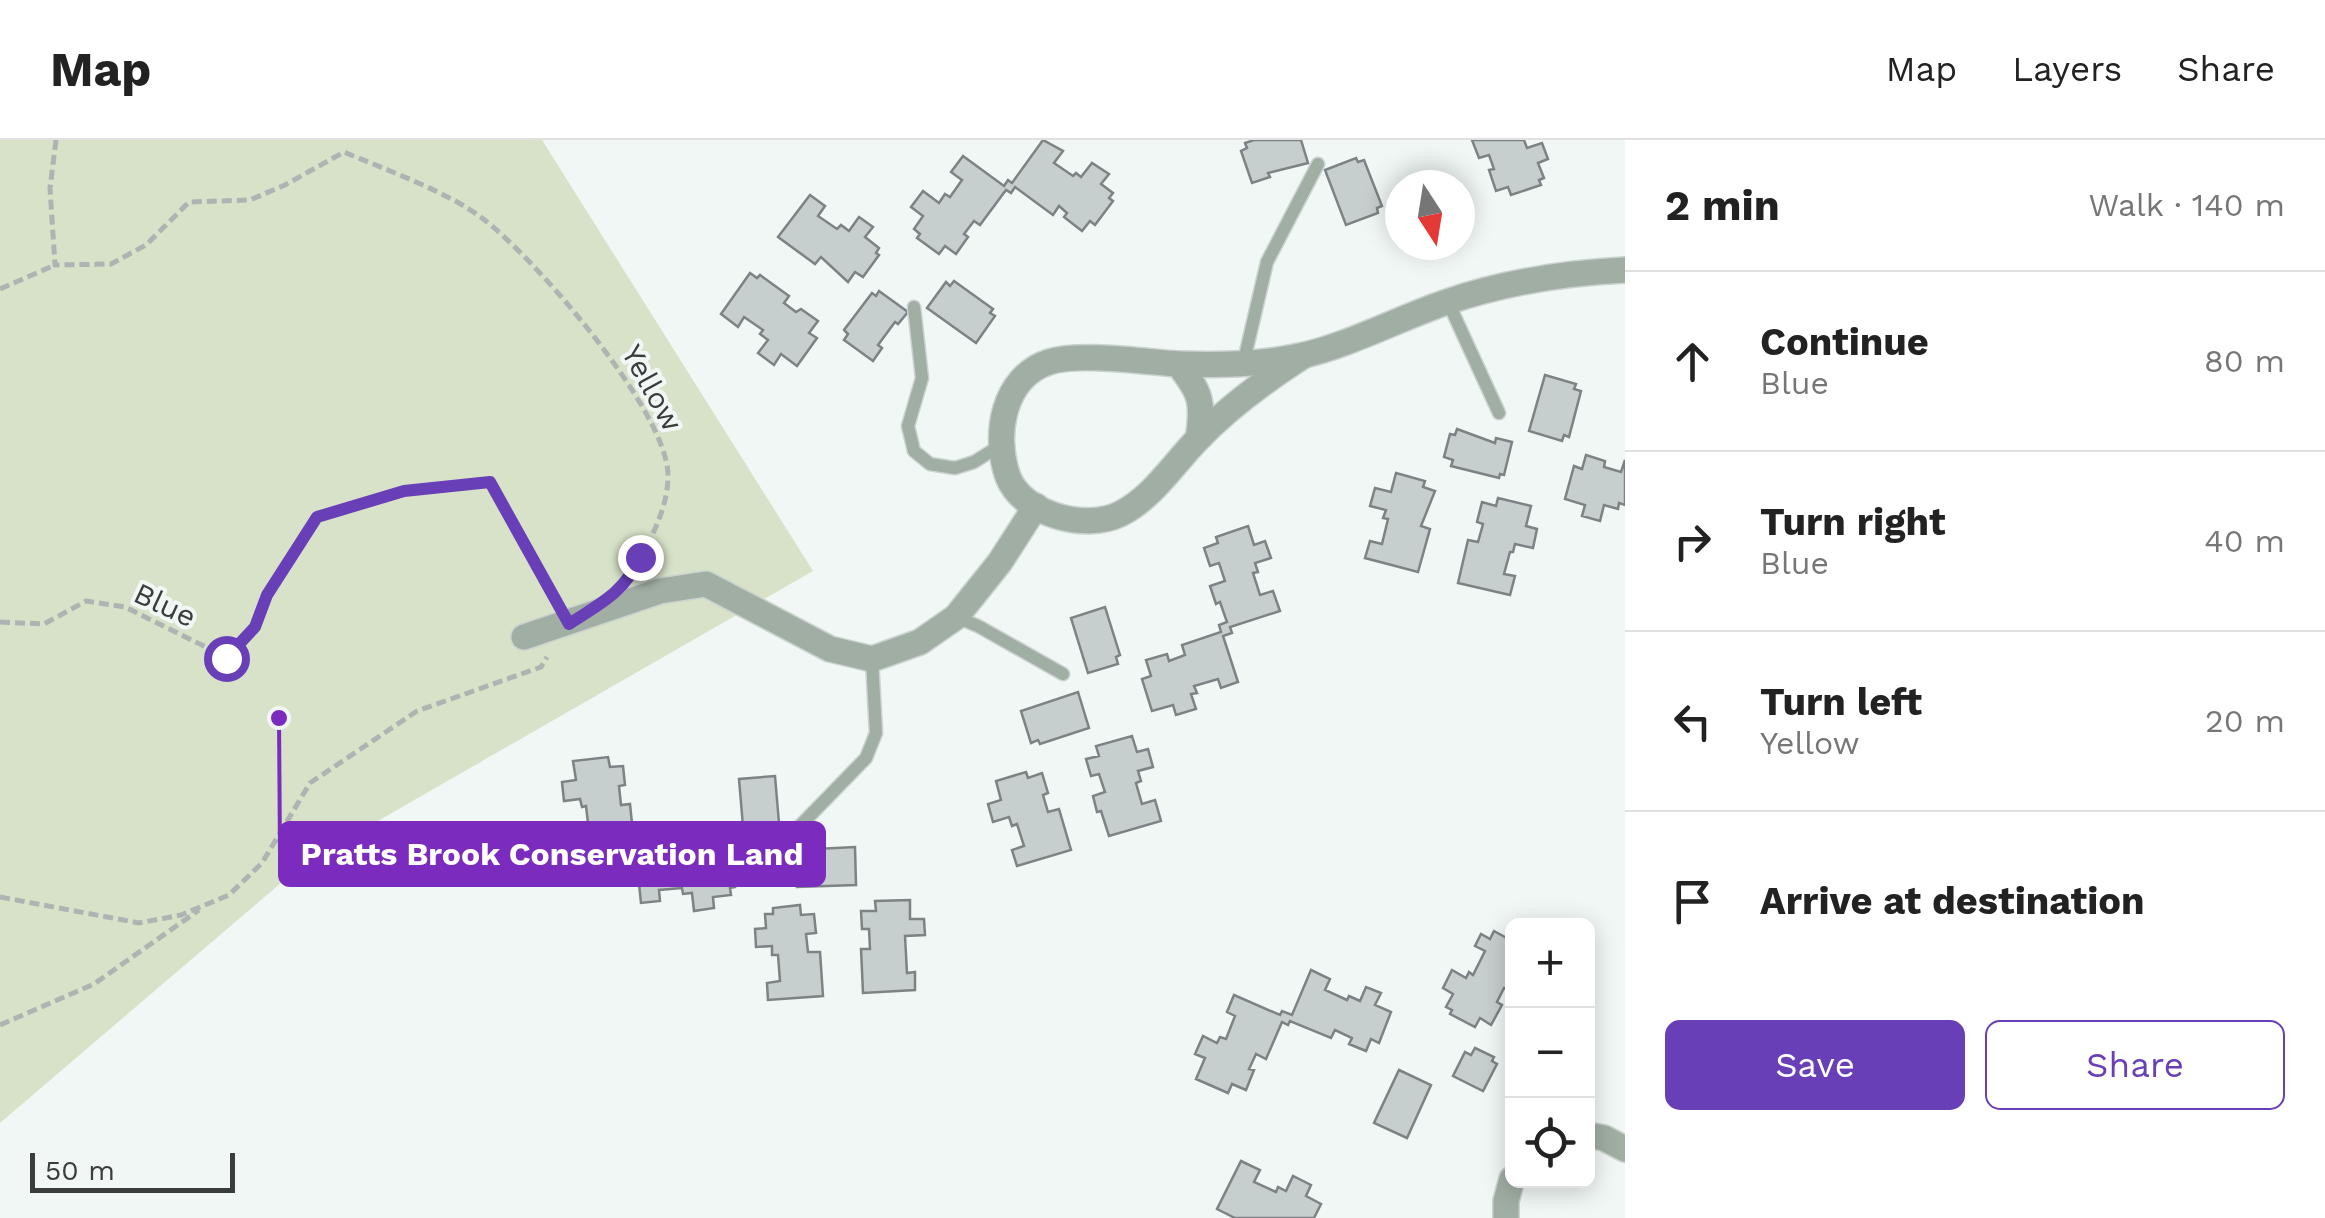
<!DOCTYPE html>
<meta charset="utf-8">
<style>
body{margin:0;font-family:"Work Sans",sans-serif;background:#f2f2f2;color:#222}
.controls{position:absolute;right:30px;bottom:30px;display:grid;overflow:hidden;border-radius:15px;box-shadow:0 5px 25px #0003}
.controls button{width:90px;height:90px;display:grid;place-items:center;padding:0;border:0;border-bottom:2px solid #e0e0e0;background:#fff;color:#222;font:50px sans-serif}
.compass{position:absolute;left:1385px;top:30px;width:90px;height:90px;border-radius:50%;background:#fff;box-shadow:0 5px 25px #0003;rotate:168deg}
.scale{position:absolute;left:30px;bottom:25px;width:205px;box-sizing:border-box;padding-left:10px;border:5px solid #3a3d3c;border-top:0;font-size:28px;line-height:35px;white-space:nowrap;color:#3a3d3c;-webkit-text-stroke:8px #f0f7f5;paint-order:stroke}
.stop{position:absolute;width:30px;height:30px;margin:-22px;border:8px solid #683fb7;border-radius:50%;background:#fff}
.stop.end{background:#683fb7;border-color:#fff;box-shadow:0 2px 10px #0008}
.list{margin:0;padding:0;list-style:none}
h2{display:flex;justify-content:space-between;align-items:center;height:130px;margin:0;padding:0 40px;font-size:42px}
h2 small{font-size:32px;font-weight:400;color:#767676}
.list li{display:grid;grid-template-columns:65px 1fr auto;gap:30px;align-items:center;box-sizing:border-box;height:180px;padding:0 40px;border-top:2px solid #e0e0e0}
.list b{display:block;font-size:38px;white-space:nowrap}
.list p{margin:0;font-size:32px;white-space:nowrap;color:#767676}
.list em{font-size:32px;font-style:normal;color:#767676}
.actions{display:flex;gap:20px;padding:30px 40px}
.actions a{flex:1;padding:22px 0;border:2px solid #683fb7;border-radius:15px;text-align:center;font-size:35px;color:#683fb7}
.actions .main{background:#683fb7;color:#fff}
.icon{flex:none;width:55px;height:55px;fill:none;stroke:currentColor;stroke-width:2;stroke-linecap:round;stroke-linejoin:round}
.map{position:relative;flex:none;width:1625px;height:1078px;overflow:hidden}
header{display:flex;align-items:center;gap:60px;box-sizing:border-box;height:140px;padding:0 50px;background:#fff;border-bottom:2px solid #e0e0e0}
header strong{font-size:48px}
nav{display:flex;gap:55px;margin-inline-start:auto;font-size:35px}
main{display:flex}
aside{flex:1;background:#fff}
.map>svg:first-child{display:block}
</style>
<header>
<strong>Map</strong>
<nav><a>Map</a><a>Layers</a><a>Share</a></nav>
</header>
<main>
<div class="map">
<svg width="1625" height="1078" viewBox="0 0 1625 1078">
<rect width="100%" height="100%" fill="#f0f7f5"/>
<polygon fill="#d7e2c8" points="0,0 542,0 813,431 303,724 0,983"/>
<g fill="#c7cece" stroke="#7d8384" stroke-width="2.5">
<polygon points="1043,0 1063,11 1054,23 1073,36 1076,33 1081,37 1092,23 1109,34 1101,44 1113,53 1109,58 1113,61 1095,85 1090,81 1082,91 1064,77 1067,73 1059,66 1053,75 1015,47 1011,53 1006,50 980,85 974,81 964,94 968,97 956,114 945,106 939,114 917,98 920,94 914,89 923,76 911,67 923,51 939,63 945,54 950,57 962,40 951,32 963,16 1004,46 1008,40 1012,43"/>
<polygon points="1254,0 1301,0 1308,23 1268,33 1270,37 1252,43 1241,11 1247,8 1245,3"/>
<polygon points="1472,0 1524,0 1527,8 1542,3 1548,19 1538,23 1544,38 1539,40 1541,45 1511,55 1508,47 1496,51 1489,30 1494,29 1489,15 1479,18"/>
<polygon points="1356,18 1358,22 1364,20 1382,66 1377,68 1378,73 1346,85 1325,30"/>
<polygon points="810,55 825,66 818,76 837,89 841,85 849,91 859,77 873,87 865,97 879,108 876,113 879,115 863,137 855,132 848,142 821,117 815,124 778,97"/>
<polygon points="750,133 757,138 760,135 789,156 784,163 796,172 801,169 818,181 809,193 817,198 797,226 781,214 774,225 758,213 768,200 760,194 763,190 744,177 738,187 721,174"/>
<polygon points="954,141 993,169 990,173 995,176 976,203 927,168 946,142 950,146"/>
<polygon points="879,151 908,172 898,184 895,182 878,205 882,208 873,221 844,200 848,194 844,190 872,153 876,156"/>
<polygon points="1545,235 1576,244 1574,249 1581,251 1569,297 1564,295 1562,301 1529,291"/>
<polygon points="1457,289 1495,303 1496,298 1512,302 1504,335 1500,334 1499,338 1451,326 1453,320 1444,317 1450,294 1455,295"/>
<polygon points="1586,315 1605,321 1604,327 1621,332 1625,320 1625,365 1619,363 1618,369 1604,365 1600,381 1582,376 1585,365 1565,359 1574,326 1582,329"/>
<polygon points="1396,333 1425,341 1423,347 1435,351 1421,386 1430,389 1418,432 1365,418 1370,401 1382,404 1388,379 1383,378 1386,370 1370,366 1375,348 1391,352"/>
<polygon points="1498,358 1531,366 1526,386 1537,389 1533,408 1515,404 1513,412 1510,412 1504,434 1515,436 1510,455 1458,443 1468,400 1478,402 1483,384 1477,382 1482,362 1496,366"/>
<polygon points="1248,386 1254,405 1265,401 1271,418 1255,423 1258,432 1253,433 1260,455 1273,451 1280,471 1230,487 1232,493 1223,496 1238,542 1221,548 1218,539 1194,546 1197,553 1191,554 1196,569 1176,575 1173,565 1152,571 1142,539 1151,536 1146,520 1167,514 1169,521 1185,515 1182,505 1221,492 1219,485 1227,482 1220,462 1216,464 1210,446 1225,441 1219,423 1210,426 1204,408 1218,403 1216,397"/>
<polygon points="1105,467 1120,515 1116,517 1118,524 1088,533 1071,478"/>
<polygon points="1078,552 1089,588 1040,604 1038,600 1031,603 1021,571"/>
<polygon points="1132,596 1137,612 1148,609 1153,627 1138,631 1141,641 1136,643 1142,664 1155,660 1161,681 1109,696 1101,671 1097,672 1093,656 1105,652 1099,634 1091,636 1086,619 1099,616 1096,606"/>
<polygon points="608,617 610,627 623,626 625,645 619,646 621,665 630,664 634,703 642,703 643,709 684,705 685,716 702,714 702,709 722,707 724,721 732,721 735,747 730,748 731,755 713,757 714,768 694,771 692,753 683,754 682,748 659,750 660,761 641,763 636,715 629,715 628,708 579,713 577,692 589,691 586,666 582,667 580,659 564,661 562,642 576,640 573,621"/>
<polygon points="1026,632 1028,638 1042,633 1048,653 1043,655 1048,672 1059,669 1071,710 1017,726 1012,710 1024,706 1017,684 1012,686 1009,677 993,682 988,664 1001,660 996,641"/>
<polygon points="775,636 780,695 744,698 739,639"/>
<polygon points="855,707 856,745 797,747 796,710"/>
<polygon points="910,760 910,779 924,779 925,795 905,796 907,833 915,832 915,850 863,853 861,809 870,809 869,789 862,789 861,771 876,771 875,761"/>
<polygon points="800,765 801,775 814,774 816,793 806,794 808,812 820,812 823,856 768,860 767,843 780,841 778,815 772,815 772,806 756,807 755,789 766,788 765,774 773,774 773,768"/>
<polygon points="1494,791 1512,801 1512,851 1504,848 1497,862 1502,865 1491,885 1480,878 1475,887 1450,874 1452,870 1446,867 1453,854 1443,848 1452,830 1466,838 1469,832 1473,835 1485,811 1475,806 1481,794 1490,799"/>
<polygon points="1311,830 1330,839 1325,850 1347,860 1349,856 1360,861 1366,847 1381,853 1375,865 1391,872 1379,903 1371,899 1366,911 1349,904 1352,898 1335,890 1331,898 1290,881 1288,885 1282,882 1266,919 1256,914 1249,929 1254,930 1246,950 1232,944 1228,953 1196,939 1205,918 1195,914 1203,896 1217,903 1220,897 1226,899 1235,876 1227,872 1234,855 1280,875 1282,871 1292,875"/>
<polygon points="1475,908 1494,917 1492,921 1497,924 1483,951 1453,936 1465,912 1471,915"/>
<polygon points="1399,930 1431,945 1407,998 1374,983"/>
<polygon points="1241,1021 1260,1030 1254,1042 1276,1052 1278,1047 1286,1051 1293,1036 1311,1045 1306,1056 1321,1064 1314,1078 1235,1078 1217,1069"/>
</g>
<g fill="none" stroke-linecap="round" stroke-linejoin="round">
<defs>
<g id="lane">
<polyline points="1448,162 1499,273"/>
<polyline points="914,167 922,238 908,286 914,311 930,324 955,328 974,322 1001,305"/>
<polyline points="1243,225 1267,122 1318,24"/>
<polyline points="956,477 978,486 1063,534"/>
<polyline points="794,692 866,618 876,593 872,519"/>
</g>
<g id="street">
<path d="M1178,224c41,1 81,1 122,-8 47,-10 98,-37 144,-53 60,-21 118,-30 181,-33"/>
<path d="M1198,299c6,-37 3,-46 -20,-75 -32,-2 -100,-12 -129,-2 -46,15 -56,73 -41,115 15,38 78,54 112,37 31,-15 53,-49 76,-73 32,-34 68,-60 107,-85"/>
<polyline points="524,497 660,451 706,444 830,509 872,519 920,502 956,477 1000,422 1036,366"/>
<polyline points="1588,995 1604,998 1625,1009"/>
<polyline points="1506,1078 1506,1061 1512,1039"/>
</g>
</defs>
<use href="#lane" stroke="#ccd2d0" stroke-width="15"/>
<use href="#street" stroke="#ccd2d0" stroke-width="28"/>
<g stroke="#aeb4b2" stroke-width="5" stroke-dasharray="10 5" stroke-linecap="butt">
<path d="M56,0l-6,48 5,77 56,-1 35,-19 43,-43 61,-2 35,-15 59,-33c40,17 104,40 138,66 52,39 185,192 186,257 0,37 -20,67 -36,100"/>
<polyline points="0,149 55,125"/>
<polyline points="0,482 44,484 86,461 125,467 226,517 255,487 267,455 317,377 404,351 491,342 556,462"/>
<polyline points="0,757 139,783 181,775 229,755 262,723 310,643 417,571 541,527 547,517"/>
<polyline points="0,885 94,844 199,770"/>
</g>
<use href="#lane" stroke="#a1aea3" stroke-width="12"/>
<use href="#street" stroke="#a1aea3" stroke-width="25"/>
</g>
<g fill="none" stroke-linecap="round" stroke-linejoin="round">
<path stroke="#683fb7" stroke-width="12" d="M226,518l29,-31 12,-32 50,-78 87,-26 86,-9 79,142c32,-21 55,-31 71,-67"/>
</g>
<g text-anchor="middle" stroke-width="8" stroke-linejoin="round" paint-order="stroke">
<g font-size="30" fill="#3a3d3c" stroke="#f0f7f5">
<text transform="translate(652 248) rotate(61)" y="10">Yellow</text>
<text transform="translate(165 465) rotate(25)" y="10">Blue</text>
</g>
</g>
<path fill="none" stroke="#7b2cbf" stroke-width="4" d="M279 578L280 714"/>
<circle fill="#7b2cbf" stroke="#f0f7f5" stroke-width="4" cx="279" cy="578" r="10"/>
<rect fill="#7b2cbf" stroke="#7b2cbf" stroke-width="4" x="280" y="683" width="544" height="62" rx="10"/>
<g font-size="32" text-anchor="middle" font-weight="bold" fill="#fff">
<text x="552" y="725">Pratts Brook Conservation Land</text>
</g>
</svg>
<div class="controls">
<button>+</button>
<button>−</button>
<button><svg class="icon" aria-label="locate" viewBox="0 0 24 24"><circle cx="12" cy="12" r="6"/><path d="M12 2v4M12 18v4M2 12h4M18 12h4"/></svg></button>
</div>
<svg class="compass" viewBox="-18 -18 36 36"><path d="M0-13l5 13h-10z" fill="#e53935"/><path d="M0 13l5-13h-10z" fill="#767676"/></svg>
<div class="scale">50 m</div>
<div class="stop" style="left:226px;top:518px"></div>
<div class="stop end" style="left:640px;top:417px"></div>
</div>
<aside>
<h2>2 min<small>Walk · 140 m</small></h2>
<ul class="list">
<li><svg class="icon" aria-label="ahead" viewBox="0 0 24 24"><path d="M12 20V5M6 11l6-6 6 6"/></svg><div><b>Continue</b><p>Blue</p></div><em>80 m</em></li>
<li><svg class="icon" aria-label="right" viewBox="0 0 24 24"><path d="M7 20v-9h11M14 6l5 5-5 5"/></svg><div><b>Turn right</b><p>Blue</p></div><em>40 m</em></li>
<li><svg class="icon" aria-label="left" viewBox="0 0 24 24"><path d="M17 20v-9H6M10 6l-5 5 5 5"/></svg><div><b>Turn left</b><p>Yellow</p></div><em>20 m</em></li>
<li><svg class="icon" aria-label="arrive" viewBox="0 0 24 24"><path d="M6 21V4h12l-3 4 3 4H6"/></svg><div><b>Arrive at destination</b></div></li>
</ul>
<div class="actions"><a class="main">Save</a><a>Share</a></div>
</aside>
</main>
